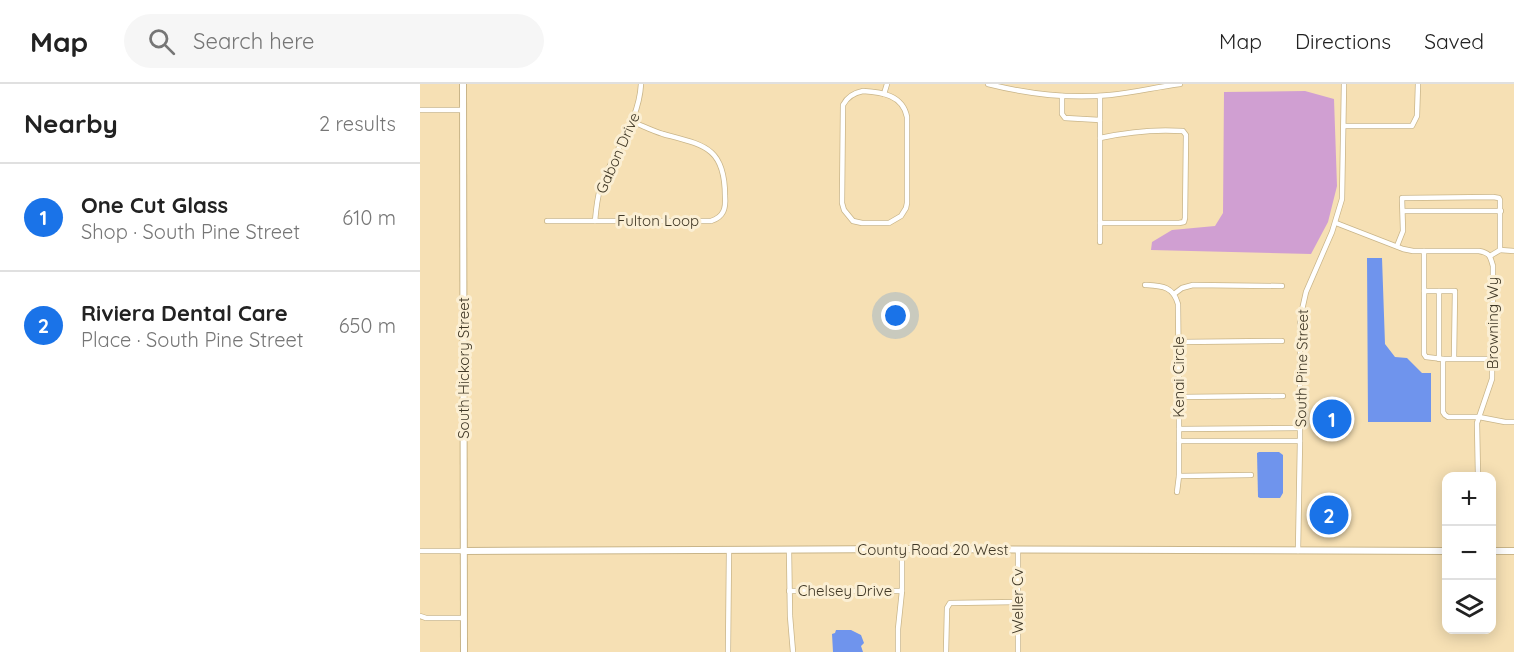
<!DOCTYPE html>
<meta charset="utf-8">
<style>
body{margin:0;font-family:Quicksand,sans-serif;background:#f6f6f6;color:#222}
.controls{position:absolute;right:18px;bottom:18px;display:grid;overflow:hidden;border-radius:12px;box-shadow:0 3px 15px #0003}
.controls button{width:54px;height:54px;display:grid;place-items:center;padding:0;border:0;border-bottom:2px solid #e0e0e0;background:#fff;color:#222;font:30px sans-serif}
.you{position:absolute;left:476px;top:232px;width:21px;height:21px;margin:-15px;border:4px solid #fff;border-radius:50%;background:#1a73e8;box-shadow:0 0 0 9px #1a73e833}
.badge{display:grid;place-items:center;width:39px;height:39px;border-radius:50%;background:#1a73e8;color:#fff;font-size:20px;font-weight:700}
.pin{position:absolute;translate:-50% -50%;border:3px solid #fff;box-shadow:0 2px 6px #0006}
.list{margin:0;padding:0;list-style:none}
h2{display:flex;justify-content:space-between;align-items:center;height:78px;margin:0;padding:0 24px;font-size:26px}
h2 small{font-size:20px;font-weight:400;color:#767676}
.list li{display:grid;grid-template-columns:39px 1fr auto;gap:18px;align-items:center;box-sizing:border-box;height:108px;padding:0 24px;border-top:2px solid #e0e0e0}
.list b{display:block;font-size:22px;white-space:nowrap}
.list p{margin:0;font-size:20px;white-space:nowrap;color:#767676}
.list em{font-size:20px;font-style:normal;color:#767676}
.icon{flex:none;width:33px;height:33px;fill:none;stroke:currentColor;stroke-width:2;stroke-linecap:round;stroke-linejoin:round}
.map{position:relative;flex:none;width:1094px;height:568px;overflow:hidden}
header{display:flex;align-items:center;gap:36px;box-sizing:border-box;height:84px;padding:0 30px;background:#fff;border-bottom:2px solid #e0e0e0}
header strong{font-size:28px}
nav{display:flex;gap:33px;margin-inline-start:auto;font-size:21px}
.search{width:420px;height:54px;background:#f6f6f6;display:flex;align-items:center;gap:15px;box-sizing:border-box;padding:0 21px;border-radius:33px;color:#767676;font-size:22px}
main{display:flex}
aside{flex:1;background:#fff}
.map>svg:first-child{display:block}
</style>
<header>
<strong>Map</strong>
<div class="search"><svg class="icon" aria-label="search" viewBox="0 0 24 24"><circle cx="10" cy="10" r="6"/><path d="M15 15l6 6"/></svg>Search here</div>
<nav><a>Map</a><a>Directions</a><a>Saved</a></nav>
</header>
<main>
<aside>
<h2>Nearby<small>2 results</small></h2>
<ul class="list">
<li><span class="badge">1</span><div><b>One Cut Glass</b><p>Shop · South Pine Street</p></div><em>610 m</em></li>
<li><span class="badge">2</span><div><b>Riviera Dental Care</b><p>Place · South Pine Street</p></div><em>650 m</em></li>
</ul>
</aside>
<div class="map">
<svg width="1094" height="568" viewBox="0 0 1094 568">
<rect width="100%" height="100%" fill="#f6e0b4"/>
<polygon fill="#d09fd2" points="885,7 914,15 917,102 908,138 891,170 731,166 732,158 752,146 795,142 803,129 804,8"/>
<g fill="#6f94ed">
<polygon points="947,174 962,174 965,260 975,273 987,274 1002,289 1011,289 1011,338 948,338"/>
<polygon points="839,368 859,368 863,371 863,409 860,414 840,414 838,413 837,369"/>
<polygon points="416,546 431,546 441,551 444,559 441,562 443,568 413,568 412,550 415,549"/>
</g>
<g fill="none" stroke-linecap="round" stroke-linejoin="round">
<defs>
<g id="street">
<path d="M568,0c40,10 81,15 122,11 23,-2 46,-8 70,-11"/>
<path d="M443,7c18,1 40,4 44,26v86l-1,5 -5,8 -12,7h-27l-9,-2 -9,-11 -2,-7 1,-98c4,-8 10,-12 20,-14z"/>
<polyline points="464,10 467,0"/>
<polyline points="642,12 642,30 645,34 680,36"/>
<polyline points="680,12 680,158"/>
<polyline points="0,26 43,26"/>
<polyline points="924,42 992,42 997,32 998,0"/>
<path d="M680,54c27,-6 55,-9 83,-7l3,4 -1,83 -1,4 -5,1h-79"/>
<polyline points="983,127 1081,127"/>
<path d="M127,137h164c13,-4 15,-13 14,-25 0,-49 -21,-51 -62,-62 -10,-3 -20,-8 -30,-12"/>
<path d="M175,137c1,-11 2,-22 5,-32 12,-36 39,-66 41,-105"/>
<path d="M916,139l67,26 10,2h66c11,2 11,5 14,15l-1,113 -15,44 1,53"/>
<polyline points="977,162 983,147 982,114 1073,113 1079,114 1080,116 1080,166 1070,172"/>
<polyline points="1080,166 1094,167"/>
<polyline points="1004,167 1004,270 1006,273 1023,275"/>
<path d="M725,201c17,1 28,1 33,19l1,93v79l-2,16"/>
<polyline points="1004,207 1035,207 1034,274"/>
<polyline points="754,210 762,204 773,201 862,202"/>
<polyline points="759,258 862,257"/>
<polyline points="1019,275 1019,207"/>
<polyline points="1073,275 1023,275 1023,328 1025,331 1028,333 1059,333 1085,338 1094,338"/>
<polyline points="759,313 863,312"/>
<polyline points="759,345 880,344"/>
<polyline points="759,357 880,357"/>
<polyline points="759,392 831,391"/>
<polyline points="369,466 370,532 373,568"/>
<polyline points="0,467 43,467"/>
<polyline points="878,467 880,357 880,235 886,208 912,148 922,115 924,0"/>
<polyline points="369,507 482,507"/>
<polyline points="0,532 6,534 44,534"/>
<polyline points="308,568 309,467"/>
<polyline points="478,568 478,545 482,507 482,465"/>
<polyline points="526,568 527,524 530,519 598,518"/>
<polyline points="598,568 598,466"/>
</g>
<g id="secondary">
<polyline points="43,0 44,568"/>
<polyline points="43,467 482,465 1026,467"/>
<polyline points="1072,467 1094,467"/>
</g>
</defs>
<use href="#street" stroke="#c9b589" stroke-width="6"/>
<use href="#secondary" stroke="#c9b589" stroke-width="8"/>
<use href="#street" stroke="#fff" stroke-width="4.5"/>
<use href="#secondary" stroke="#fff" stroke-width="6"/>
</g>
<g text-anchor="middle" stroke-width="6" stroke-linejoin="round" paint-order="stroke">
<g font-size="15" fill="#403826" stroke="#fbefd4">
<text transform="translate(198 69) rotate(-66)" y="5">Gabon Drive</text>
<text x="238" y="142">Fulton Loop</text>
<text transform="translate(1073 239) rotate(-90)" y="5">Browning Wy</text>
<text transform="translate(44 284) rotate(-90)" y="5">South Hickory Street</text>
<text transform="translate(882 284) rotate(-89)" y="5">South Pine Street</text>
<text transform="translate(759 293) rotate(-90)" y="5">Kenai Circle</text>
<text x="513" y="471">County Road 20 West</text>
<text x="425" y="512">Chelsey Drive</text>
<text transform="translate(598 517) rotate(-90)" y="5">Weller Cv</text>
</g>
</g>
</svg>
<div class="controls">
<button>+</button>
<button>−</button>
<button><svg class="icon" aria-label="layers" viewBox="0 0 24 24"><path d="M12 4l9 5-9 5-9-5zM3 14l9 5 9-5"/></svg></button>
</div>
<div class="you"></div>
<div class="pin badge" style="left:912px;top:335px">1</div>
<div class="pin badge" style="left:909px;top:431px">2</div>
</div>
</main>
